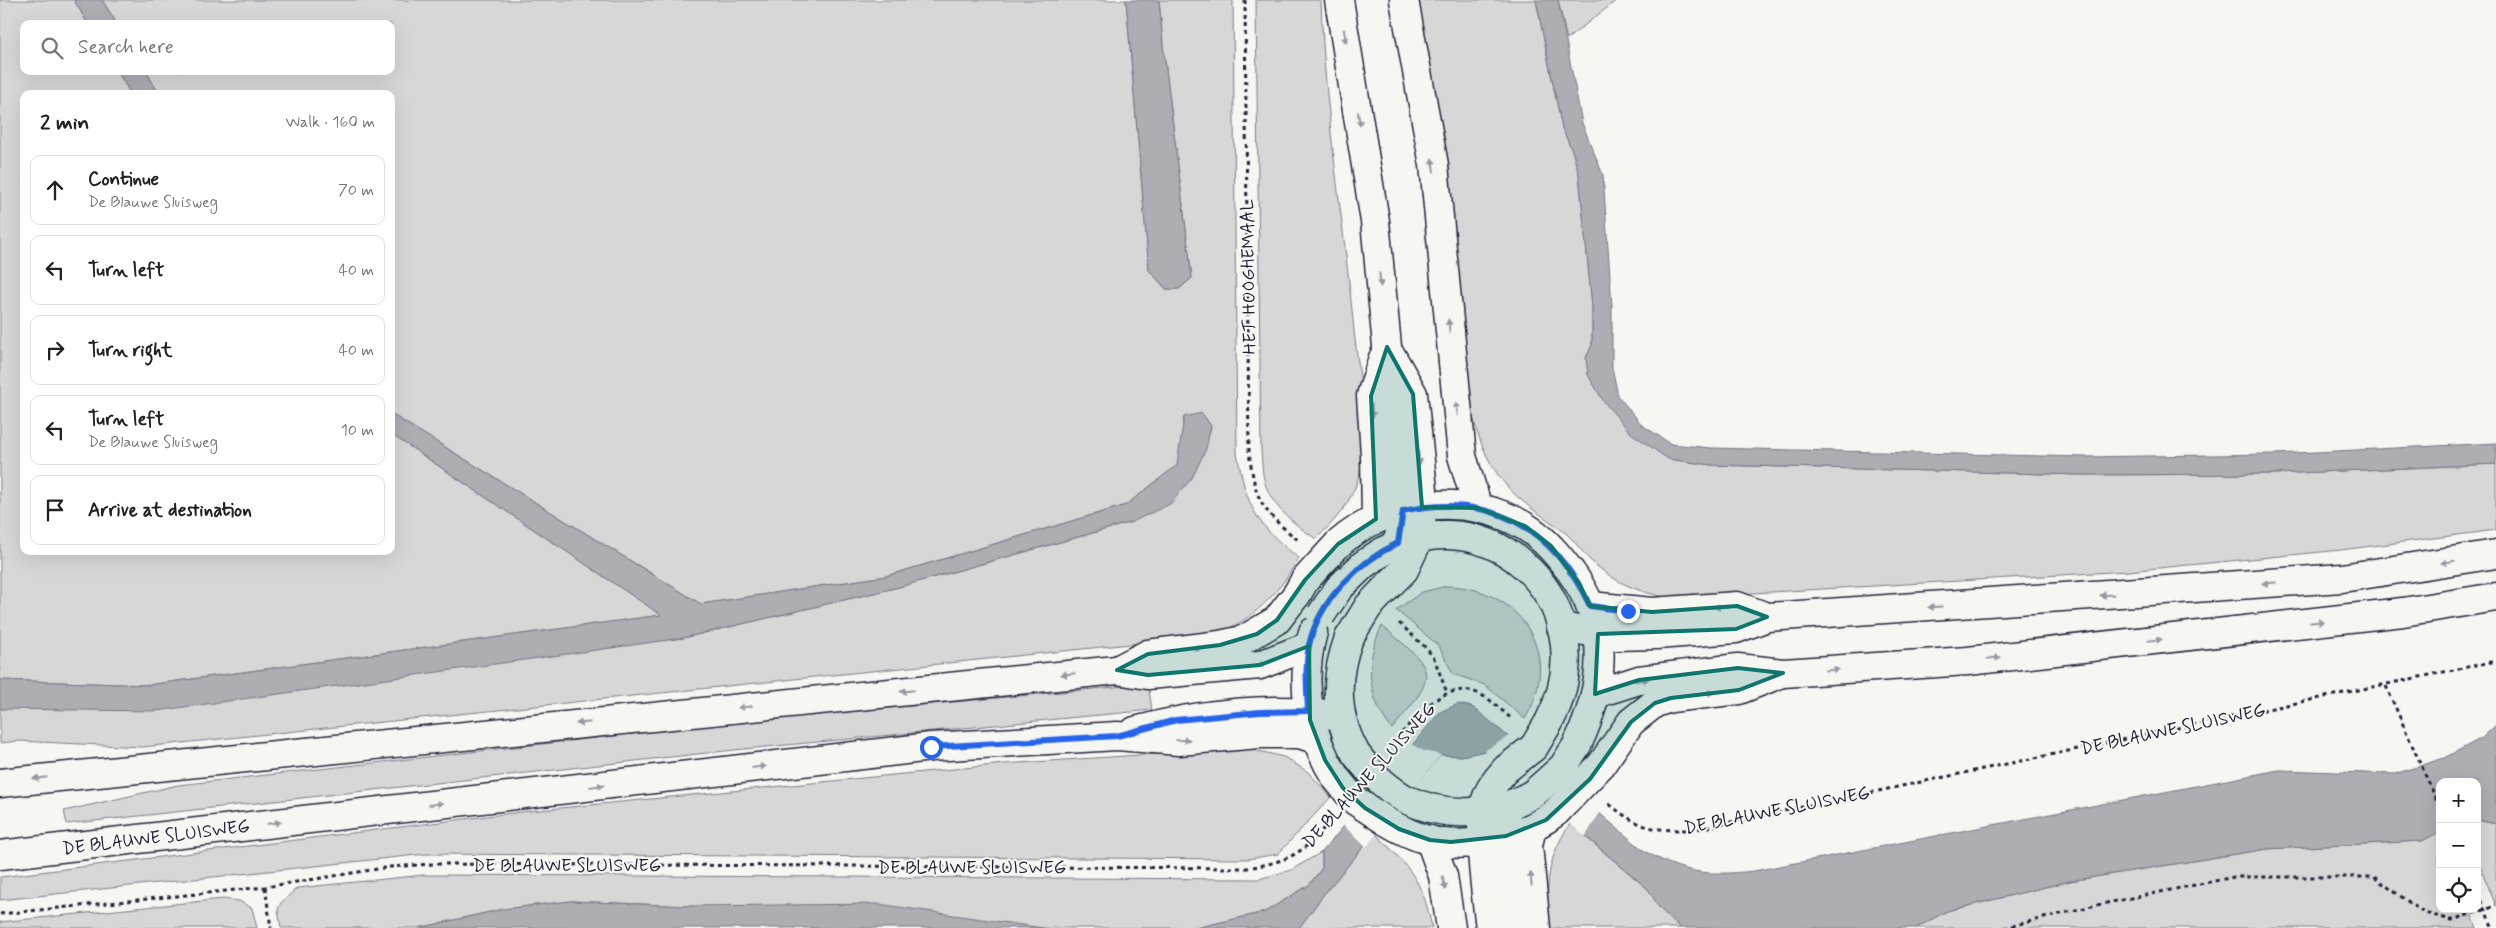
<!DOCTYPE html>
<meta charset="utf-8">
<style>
body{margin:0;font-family:Mynerve,sans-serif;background:#f6f6f6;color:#222}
.controls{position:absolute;right:15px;bottom:15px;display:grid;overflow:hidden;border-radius:10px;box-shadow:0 5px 20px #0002}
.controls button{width:45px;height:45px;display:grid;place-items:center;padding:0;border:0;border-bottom:1px solid #e0e0e0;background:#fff;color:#222;font:25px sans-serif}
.stop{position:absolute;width:15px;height:15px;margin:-11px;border:4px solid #2563eb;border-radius:50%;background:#fff}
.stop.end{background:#2563eb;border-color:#fff;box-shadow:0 1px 5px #0008}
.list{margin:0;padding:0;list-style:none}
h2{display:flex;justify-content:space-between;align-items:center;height:65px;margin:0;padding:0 20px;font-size:21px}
h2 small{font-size:16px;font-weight:400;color:#767676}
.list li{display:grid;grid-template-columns:32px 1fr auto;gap:15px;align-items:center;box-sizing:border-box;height:70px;margin:0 10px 10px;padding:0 10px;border:1px solid #e0e0e0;border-radius:10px}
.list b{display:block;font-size:19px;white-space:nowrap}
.list p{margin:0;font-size:16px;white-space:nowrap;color:#767676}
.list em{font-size:16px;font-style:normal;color:#767676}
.icon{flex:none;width:28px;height:28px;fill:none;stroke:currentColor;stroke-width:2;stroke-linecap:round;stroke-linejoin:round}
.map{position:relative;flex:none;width:2496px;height:928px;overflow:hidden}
.search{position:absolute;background:#fff;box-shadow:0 5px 20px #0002;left:20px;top:20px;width:375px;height:55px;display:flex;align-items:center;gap:12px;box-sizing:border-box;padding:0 18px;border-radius:10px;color:#767676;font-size:19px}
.panel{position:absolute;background:#fff;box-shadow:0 5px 20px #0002;left:20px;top:90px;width:375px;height:465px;border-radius:10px}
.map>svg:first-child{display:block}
</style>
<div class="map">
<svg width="2496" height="928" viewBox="0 0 2496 928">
<rect width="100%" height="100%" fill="#f6f6f2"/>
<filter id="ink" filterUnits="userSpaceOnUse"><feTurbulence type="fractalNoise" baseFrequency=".02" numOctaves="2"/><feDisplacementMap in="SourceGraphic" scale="10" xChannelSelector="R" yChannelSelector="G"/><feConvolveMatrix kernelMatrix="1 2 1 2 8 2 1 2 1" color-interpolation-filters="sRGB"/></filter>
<g filter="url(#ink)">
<g fill="#d7d7d7" stroke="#7c7c89">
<polygon points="0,0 74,0 88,24 24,24 24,71 117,71 131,94 24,94 24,551 391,551 391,434 662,615 148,685 0,680"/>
<path d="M102,0h1024l23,270 17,19h13l13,-11 -29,-233 -4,-45h74l4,453c10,54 17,70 62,105 -17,30 -41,58 -74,72 -11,4 -25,6 -37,8l-1045,109 -124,-6 -19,2v-34l683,-71 216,-51 233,-65 60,-44 -8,-61 -6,48 -52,40 -240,71 -185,28 -310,-190v-320h-232l-13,-23h245v-47h-274z"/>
<path d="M1256,0h65c3,111 23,221 33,331 5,44 15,91 7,136 -5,30 -24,52 -45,72 -20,-14 -42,-30 -50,-53 -4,-10 -4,-24 -5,-35z"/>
<path d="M1416,0h120l26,128 10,22 7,24 13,132v39l-6,13 82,101 43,6 370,10 194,-1 221,-10v66l-155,20 -213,21 -459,27c-33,-7 -52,-14 -78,-37 -8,-8 -15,-18 -23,-26 -15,-13 -34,-23 -49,-37 -32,-28 -43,-63 -51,-104z"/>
<polygon points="1558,0 1617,0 1567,39"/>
<path d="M1447,586c73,1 117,68 78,133l-40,-34 -32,-11 -14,-28 -43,-36 26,-18z"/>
<path d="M1382,626c56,46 57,47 10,103 -25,-31 -28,-68 -10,-103z"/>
<polygon points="1148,684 1152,710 734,750 67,824 64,811 178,785 738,722"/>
<polygon points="1246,748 1284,757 1308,772 1331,797 1278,854 1248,859 426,854 0,900 0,877 520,812 1004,764"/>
<polygon points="2477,820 2496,824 2496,906 2477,859"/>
<path d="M1570,824l78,65 20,29 13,10h-133c-1,-43 -3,-67 22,-104z"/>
<polygon points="2438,832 2440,909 2469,909 2477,928 1916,928 1947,911 2070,881 2267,849 2422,841"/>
<path d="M1375,833c34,34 48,47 57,95h-133l25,-34z"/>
<polygon points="1322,852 1322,868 1309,885 1265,912 1196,928 1043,928 687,906 571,901 503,909 419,928 281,928 278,910 280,904 297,888 424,875 1259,879 1291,870"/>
<polygon points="223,899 239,901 252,908 257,928 0,928 0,922"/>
</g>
<g fill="#adadb3" stroke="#757583">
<polygon points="74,0 102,0 117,24 88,24"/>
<polygon points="1126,0 1159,0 1163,45 1192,278 1179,289 1166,289 1149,270"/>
<polygon points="1536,0 1558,0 1582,123 1603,175 1612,306 1612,367 1618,396 1642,425 1671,444 1711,448 2083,457 2276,454 2496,443 2496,464 2275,474 2081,475 1711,465 1668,459 1631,433 1604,402 1588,375 1586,358 1592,345 1592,306 1579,174 1572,150 1562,128"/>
<polygon points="117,71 146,71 159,94 131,94"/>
<polygon points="1202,413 1211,426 1206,449 1192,478 1170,504 1132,522 899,587 683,638 156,711 0,709 0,680 148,685 661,615 391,434 391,414 701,604 886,576 1126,505 1177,465 1184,417"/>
<path d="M1458,704l14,3 7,5 164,138c40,24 65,26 111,21l525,-101 116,4 49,-16 38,-20 14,-13v99l-19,-4v-38h-37v50l-18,9 -155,8 -197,32 -123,30 -31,17h-235l-21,-19 -12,-20 -163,-138 -23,5 -21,-1 -117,139 -25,34h-103l69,-16 44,-27 13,-17v-16l118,-140z"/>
<polygon points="571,901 687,906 878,904 1043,928 419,928 503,909"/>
</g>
<g fill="#f6f6f2">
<polygon points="1511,735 1601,811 1585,837 1484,751"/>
<polygon points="1409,743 1424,751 1441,755 1366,847 1342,824"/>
</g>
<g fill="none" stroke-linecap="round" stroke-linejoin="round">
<defs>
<g id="secondary">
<polyline points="1339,0 1375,221 1401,493 1403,511 1398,543"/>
<polyline points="1404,0 1434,165 1462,456 1478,508"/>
<polyline points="1376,519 1375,454 1371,396 1383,358"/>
<path d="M1338,544c49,-44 131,-53 188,-17 19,12 32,28 45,45 13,18 24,41 27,63 6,38 -5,76 -21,110"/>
<path d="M1363,565c112,-88 251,33 186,157"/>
<polyline points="1388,586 1404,570 1420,536 1423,490 1413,394 1392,357"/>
<polyline points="1590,606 1652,612 1737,606 1767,617"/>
<polyline points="1561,627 1613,636 1656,635 1736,629 1767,617 2342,578 2496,554"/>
<path d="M1313,632c-14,51 -5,102 23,146"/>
<path d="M1349,638c-15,39 -14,79 7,116"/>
<polyline points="1117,670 1148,654 1220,645 1243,640 1277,620 1297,594"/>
<polyline points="1595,694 1639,680 1738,668 1783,673 1968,661 2403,612 2496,597"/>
<path d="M1135,731c65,-18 138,-26 206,-15"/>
<polyline points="1601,765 1631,722 1655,703 1671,698 1739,690 1777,675"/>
<polyline points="0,783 1097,672 1117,670 1148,675 1260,665 1309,646"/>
<path d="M1405,799c41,19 90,18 129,-6"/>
<polyline points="1506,817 1505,851 1513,928"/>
<path d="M1386,821c13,8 27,15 42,19 40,10 96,-2 128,-28"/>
<polyline points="1532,828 1528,845 1536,928"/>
<polyline points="1430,840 1443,876 1451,928"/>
<polyline points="0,855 931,747 1117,736 1179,741 1259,734 1299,734 1315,739"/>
<path d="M1490,928c-4,-35 -15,-102 -2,-134 4,-10 11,-17 18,-25"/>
</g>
</defs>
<use href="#secondary" stroke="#22223b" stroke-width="31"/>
<g stroke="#22223b" stroke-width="3" stroke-dasharray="4 4" stroke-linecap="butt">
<path d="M1245,0l4,452c7,49 10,56 49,88"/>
<polyline points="1399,623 1425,647 1434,658 1447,693"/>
<polyline points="2386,686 2440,808"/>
<path d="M1392,745c22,-26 54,-72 93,-48 10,6 18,15 27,22"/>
<path d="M1609,804c33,26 43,26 84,26l803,-169"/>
<polyline points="265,887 271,928"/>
<polyline points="2477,893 2493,928"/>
<path d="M0,914l265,-27 125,-20 42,-3 815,4c42,-7 55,-13 82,-46"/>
<polyline points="2004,928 2092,906 2234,877 2374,877 2424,913 2452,920 2496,906"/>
</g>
<use href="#secondary" stroke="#f6f6f2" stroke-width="28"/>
<defs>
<g id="secondary-bridge">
<polyline points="1297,594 1305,580 1338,544"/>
<polyline points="1321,615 1339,588 1363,565"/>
<polyline points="1349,638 1368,607 1388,586"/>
<path d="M1356,754c14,19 29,33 49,45"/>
<polyline points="1506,769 1534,747 1549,722"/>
<polyline points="1336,778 1354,800 1386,821"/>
<polyline points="1534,793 1563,767 1577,745"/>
<polyline points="1556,812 1601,765"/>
</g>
</defs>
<use href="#secondary-bridge" stroke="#22223b" stroke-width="31" stroke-linecap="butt"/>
<use href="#secondary-bridge" stroke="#f6f6f2" stroke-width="28"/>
</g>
<defs><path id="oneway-solid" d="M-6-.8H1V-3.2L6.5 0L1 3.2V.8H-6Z" transform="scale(1.25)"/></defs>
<g fill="#9797a0">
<use href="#oneway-solid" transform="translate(1345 36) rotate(80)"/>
<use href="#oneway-solid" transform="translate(1359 119) rotate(81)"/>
<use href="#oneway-solid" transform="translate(1433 165) rotate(-98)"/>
<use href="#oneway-solid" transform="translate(1380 280) rotate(85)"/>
<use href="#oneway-solid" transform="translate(1449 326) rotate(-96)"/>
<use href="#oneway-solid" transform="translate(1457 409) rotate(-96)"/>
<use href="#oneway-solid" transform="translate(1372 411) rotate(86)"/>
<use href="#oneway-solid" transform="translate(1419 458) rotate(84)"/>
<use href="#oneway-solid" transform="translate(2448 562) rotate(171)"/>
<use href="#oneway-solid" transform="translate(2269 583) rotate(176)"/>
<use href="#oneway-solid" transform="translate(2107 595) rotate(176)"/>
<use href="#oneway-solid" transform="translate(1721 607) rotate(176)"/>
<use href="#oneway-solid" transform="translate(1935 607) rotate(176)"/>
<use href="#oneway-solid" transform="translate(2317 622) rotate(-6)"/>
<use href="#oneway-solid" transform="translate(2155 640) rotate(-6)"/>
<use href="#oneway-solid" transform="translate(1200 648) rotate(173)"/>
<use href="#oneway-solid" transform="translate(1994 658) rotate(-6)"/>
<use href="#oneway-solid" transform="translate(1264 664) rotate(165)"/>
<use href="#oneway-solid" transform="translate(1832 670) rotate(-4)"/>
<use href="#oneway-solid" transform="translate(1068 674) rotate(174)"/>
<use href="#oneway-solid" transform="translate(1642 680) rotate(-10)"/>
<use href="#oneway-solid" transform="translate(907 691) rotate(174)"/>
<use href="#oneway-solid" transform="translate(1707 693) rotate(-6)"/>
<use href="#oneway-solid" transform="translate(745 707) rotate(174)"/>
<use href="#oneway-solid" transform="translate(583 723) rotate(174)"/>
<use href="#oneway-solid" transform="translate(1183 740) rotate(-2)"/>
<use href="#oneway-solid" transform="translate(759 767) rotate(-7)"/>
<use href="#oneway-solid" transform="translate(40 778) rotate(174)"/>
<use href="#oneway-solid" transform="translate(597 786) rotate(-7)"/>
<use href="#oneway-solid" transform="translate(436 804) rotate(-7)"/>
<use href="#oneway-solid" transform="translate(274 823) rotate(-7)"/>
<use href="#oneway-solid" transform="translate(1531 879) rotate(-95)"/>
<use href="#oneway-solid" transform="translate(1444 883) rotate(78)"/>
</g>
</g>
<g fill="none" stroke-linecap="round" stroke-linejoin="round" filter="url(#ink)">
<path stroke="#2563eb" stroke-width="6" d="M931,747l186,-11 59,-16 84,-8 48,-1c-1,-21 -3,-45 1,-66 10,-45 50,-83 89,-102l5,-32c87,-19 149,16 187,95l38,5"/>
</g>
<path fill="#0f766e" fill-opacity="0.2" stroke="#0f766e" stroke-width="4" stroke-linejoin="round" d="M1387,347l26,47 9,113 56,1 47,18 26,20 28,37 11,23 62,6 85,-6 30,11 -31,12 -138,5 -3,60 44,-14 99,-12 45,5 -44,17 -68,8 -16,5 -24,19 -41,57 -44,41 -40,16 -55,6 -21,-2 -31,-11 -34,-21 -22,-20 -18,-28 -15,-40 -1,-74 -49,19 -112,10 -31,-5 31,-16 72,-9 37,-11 20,-14 28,-40 33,-36 38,-25 -5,-123z"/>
<g text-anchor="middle" stroke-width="4" stroke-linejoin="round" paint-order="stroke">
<g font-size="18" fill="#22223b" stroke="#f6f6f2">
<text transform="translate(1248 277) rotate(-91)" y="6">HET HOOGHEMAAL</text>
<text transform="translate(2173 729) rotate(-12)" y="6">DE BLAUWE SLUISWEG</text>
<text transform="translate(1369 775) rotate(-48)" y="6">DE BLAUWE SLUISWEG</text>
<text transform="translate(1777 810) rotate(-11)" y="6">DE BLAUWE SLUISWEG</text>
<text transform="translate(156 837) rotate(-7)" y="6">DE BLAUWE SLUISWEG</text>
<text x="567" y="871">DE BLAUWE SLUISWEG</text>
<text x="972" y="873">DE BLAUWE SLUISWEG</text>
</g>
</g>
</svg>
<div class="controls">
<button>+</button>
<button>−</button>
<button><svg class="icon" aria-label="locate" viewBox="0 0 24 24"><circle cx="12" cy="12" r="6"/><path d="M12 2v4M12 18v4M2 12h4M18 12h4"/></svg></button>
</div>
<div class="stop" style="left:931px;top:747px"></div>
<div class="stop end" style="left:1628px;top:611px"></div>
<div class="search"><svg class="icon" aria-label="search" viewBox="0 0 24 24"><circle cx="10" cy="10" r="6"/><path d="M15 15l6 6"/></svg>Search here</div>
<section class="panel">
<h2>2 min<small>Walk · 160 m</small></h2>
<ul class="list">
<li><svg class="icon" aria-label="ahead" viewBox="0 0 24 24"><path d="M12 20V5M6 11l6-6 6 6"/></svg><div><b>Continue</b><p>De Blauwe Sluisweg</p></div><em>70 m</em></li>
<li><svg class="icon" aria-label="left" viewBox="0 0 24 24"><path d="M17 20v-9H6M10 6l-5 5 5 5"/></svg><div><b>Turn left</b></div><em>40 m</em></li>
<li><svg class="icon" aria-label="right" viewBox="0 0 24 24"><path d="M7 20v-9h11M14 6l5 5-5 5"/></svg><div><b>Turn right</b></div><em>40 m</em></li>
<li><svg class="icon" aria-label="left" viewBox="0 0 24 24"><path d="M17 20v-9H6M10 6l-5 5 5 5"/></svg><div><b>Turn left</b><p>De Blauwe Sluisweg</p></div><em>10 m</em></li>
<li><svg class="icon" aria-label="arrive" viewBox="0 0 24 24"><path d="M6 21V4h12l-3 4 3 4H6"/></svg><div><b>Arrive at destination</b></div></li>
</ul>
</section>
</div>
